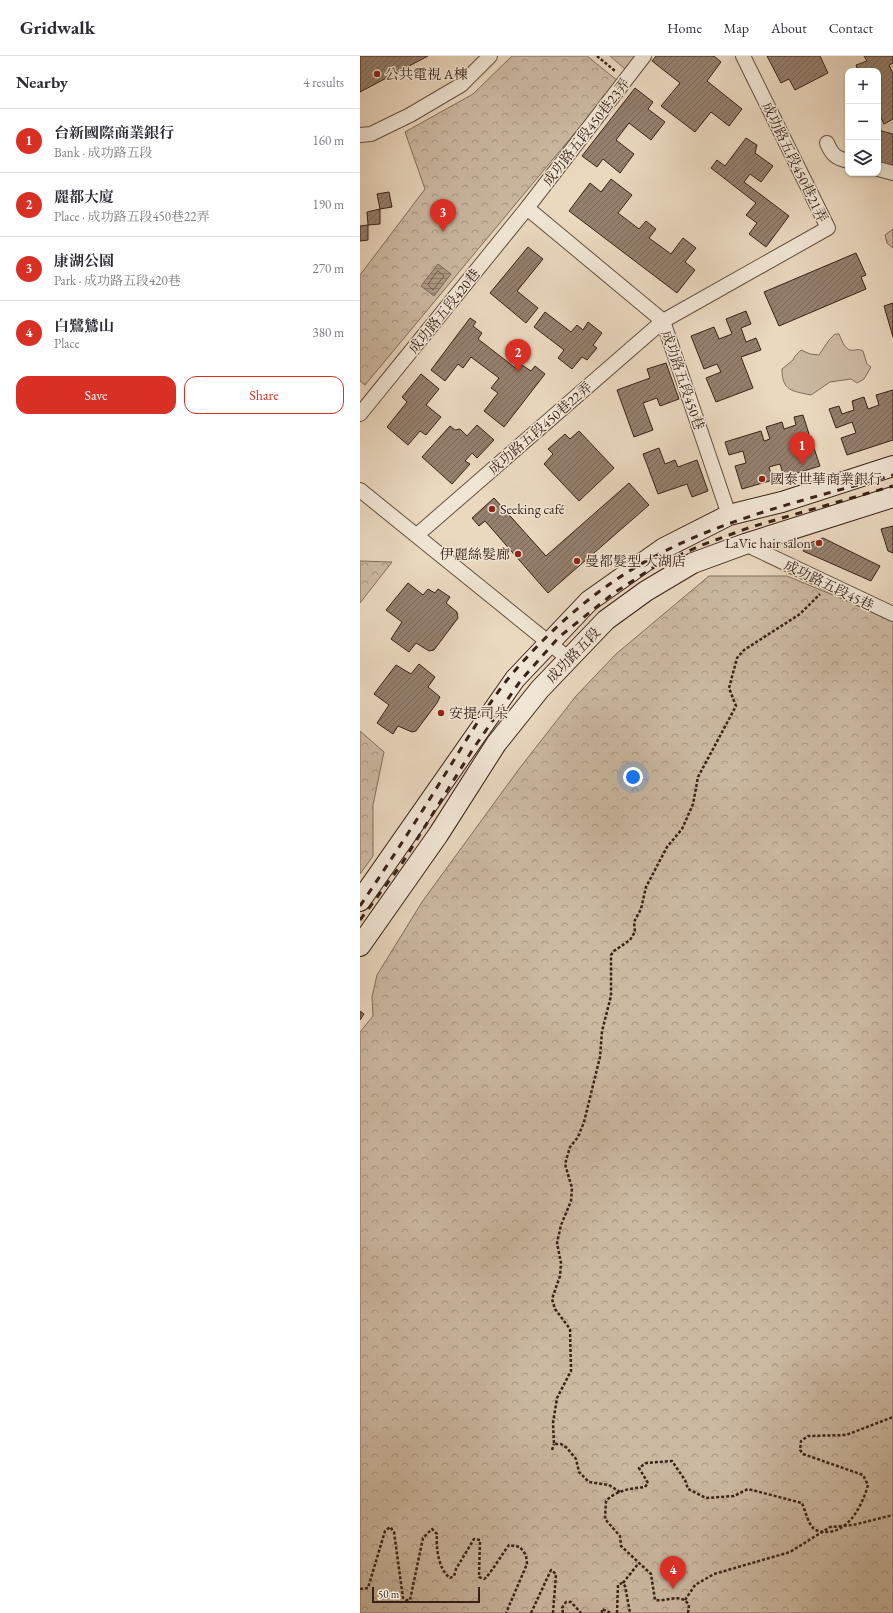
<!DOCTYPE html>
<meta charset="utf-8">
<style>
body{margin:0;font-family:"EB Garamond","Noto Serif TC",serif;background:#f7f7f7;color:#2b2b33}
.controls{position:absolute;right:12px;top:12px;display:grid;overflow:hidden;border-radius:8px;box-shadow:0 1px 3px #0004}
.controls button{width:36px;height:36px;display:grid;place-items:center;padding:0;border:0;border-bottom:1px solid #e1e1e2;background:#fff;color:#2b2b33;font:20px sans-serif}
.scale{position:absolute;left:12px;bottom:10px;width:108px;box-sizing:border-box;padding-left:4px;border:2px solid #392117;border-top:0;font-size:11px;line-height:14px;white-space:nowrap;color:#392117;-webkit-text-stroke:3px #f1e6d5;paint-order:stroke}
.you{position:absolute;left:273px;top:721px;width:14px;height:14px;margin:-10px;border:3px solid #fff;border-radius:50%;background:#1a73e8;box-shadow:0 0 0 6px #1a73e833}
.badge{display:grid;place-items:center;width:26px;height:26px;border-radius:50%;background:#d93025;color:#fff;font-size:13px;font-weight:700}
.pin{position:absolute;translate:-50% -33px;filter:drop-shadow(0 1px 2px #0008)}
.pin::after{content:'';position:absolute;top:21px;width:14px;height:12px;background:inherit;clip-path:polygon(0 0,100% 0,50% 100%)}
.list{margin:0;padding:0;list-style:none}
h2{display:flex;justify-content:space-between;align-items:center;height:52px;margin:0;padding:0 16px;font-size:17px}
h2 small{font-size:13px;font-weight:400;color:#7c7c81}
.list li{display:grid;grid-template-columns:26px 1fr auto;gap:12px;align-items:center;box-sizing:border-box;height:64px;padding:0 16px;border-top:1px solid #e1e1e2}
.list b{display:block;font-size:15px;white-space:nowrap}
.list p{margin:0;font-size:13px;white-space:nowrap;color:#7c7c81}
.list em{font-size:13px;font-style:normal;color:#7c7c81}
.actions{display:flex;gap:8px;padding:12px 16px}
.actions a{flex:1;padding:9px 0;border:1px solid #d93025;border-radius:12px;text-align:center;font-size:14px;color:#d93025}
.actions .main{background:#d93025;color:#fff}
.icon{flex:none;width:22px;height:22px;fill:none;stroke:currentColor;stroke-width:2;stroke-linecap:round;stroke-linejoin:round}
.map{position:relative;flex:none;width:533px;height:1557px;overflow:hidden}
header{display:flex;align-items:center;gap:24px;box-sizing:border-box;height:56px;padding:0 20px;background:#fff;border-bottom:1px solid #e1e1e2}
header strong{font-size:19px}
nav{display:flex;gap:22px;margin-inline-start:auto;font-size:14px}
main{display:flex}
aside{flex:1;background:#fff}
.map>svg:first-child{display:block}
</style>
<header>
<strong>Gridwalk</strong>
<nav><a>Home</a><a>Map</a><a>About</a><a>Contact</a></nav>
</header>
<main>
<aside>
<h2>Nearby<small>4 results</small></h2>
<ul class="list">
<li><span class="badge">1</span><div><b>台新國際商業銀行</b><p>Bank · 成功路五段</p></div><em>160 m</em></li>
<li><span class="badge">2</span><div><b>麗都大廈</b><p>Place · 成功路五段450巷22弄</p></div><em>190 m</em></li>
<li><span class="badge">3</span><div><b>康湖公園</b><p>Park · 成功路五段420巷</p></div><em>270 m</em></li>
<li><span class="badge">4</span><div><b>白鷺鷥山</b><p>Place</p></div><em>380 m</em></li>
</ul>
<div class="actions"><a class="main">Save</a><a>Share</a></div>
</aside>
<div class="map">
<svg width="533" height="1557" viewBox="0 0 533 1557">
<defs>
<pattern id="forest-crowns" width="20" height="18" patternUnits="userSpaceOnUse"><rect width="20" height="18" fill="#ccb9a2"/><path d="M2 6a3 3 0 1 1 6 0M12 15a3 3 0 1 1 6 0" fill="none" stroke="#a79683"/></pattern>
<pattern id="water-rules" width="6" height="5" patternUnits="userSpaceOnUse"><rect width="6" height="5" fill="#ae9a86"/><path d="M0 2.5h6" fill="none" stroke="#8f7d6d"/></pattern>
<pattern id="building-hatch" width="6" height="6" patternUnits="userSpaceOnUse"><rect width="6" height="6" fill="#95806e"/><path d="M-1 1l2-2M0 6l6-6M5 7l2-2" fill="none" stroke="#7b6859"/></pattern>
</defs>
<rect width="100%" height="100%" fill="#ead8bf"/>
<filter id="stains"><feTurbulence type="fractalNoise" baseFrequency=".005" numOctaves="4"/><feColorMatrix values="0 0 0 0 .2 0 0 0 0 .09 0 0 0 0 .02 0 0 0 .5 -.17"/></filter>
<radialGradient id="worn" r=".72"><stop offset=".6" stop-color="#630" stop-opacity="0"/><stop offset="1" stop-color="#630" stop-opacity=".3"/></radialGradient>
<g fill="url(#forest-crowns)" stroke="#826d5c">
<polygon points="152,0 227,0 258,25 5,329 0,325 0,219 65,133 45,76 113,38"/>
<polygon points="533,173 533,192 527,187 525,179"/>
<polygon points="0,505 32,506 0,547"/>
<polygon points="349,520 427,520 533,564 533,1557 0,1557 0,976 13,960 12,941 17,919 62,846 159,713 216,640 256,598"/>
<polygon points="0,675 24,696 13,749 13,800 0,818"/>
</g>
<g fill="#ccb9a2" stroke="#826d5c">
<polygon points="250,0 275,0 265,13"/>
<path d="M475,278h4c2,5 6,15 11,16 5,1 8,-2 13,1l4,13 4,3 -7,12 -7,4 -6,-4 -21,3 -19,13c-19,-4 -29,-4 -29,-26l11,-9 2,-4 6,-6 9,4 9,1 10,-15z"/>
</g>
<polygon fill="url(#water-rules)" stroke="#7f6a5a" points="78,208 91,218 74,240 61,230"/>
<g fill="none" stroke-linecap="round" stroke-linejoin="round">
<polygon stroke="#745e4e" stroke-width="1" points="78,215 84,220 73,234 68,229"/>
</g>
<g fill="url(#building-hatch)" stroke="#392117">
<polygon points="0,0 68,0 0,36"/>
<polygon points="296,0 354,0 361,6 347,25 382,53 369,70 351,56 335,76 301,50 320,27 292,5"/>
<polygon points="407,0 460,0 468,17 435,34 429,23 421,27"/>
<polygon points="504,0 533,0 533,7 529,9 533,18 533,63 524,68 518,55 518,15 498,15 496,9 507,5"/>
<polygon points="275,32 293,46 288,53 305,66 291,84 269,67 256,84 274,98 260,117 243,103 237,111 222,100"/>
<polygon points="518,74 533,78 533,110 518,106"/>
<polygon points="386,82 397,89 395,97 413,110 401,126 390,118 384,126 429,160 406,191 389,178 397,167 386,159 396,147 351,112 357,104 365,110"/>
<polygon points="251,123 272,139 258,157 279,173 286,165 296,173 289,182 311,198 323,182 336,192 325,206 335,214 317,237 209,155 230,127 241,136"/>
<polygon points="29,136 32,151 20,153 17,138"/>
<polygon points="20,153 20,168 8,169 7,156"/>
<polygon points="8,169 8,184 0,185 0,170"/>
<polygon points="168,191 183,203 157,235 178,252 166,267 130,237"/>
<polygon points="496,197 506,219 501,221 506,233 419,270 404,236"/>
<polygon points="533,247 533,281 524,250"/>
<polygon points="386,255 391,268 381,272 386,286 396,282 401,294 381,301 393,332 356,346 346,322 361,316 357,308 344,313 331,280 354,271 359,283 372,278 366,263"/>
<polygon points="185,256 211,276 217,269 223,274 228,266 242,277 233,289 237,292 227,304 222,301 212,313 198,302 204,294 174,271"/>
<polygon points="110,262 116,266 113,270 122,277 118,283 158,314 162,309 171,315 175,310 185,318 144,371 124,355 138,337 131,332 139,322 111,301 103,312 98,308 85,325 71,314"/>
<polygon points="306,307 319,343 300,350 297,342 283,347 293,374 274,381 257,334 290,322 287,313"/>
<polygon points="61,318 79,333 66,349 81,361 66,379 60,375 48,389 27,371 47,346 42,341"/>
<polygon points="533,334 533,384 487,399 481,382 496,377 492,366 476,372 469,353 479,350 482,358 494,354 492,345 504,341 508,353 519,349 516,339"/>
<polygon points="443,359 449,378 432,383 436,397 454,392 460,410 424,421 420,408 409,411 413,424 382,433 375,410 386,407 383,395 369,399 365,386 401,375 404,385 410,383 406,371 422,366 424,373 436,369 434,361"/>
<polygon points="117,369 134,384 117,402 112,397 105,405 110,408 92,428 62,401 90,370 95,374 100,373 107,380"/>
<polygon points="219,375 254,412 219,445 184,408 193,398 188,393 205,378 210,383"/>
<polygon points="299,392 305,408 315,404 318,411 337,404 348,435 332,441 327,428 298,438 283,398"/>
<polygon points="269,427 289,449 188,537 125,465 119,470 112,462 134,442 186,500"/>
<polygon points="533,470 533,497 528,495 521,473"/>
<polygon points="463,482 520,510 511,525 443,495 447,488"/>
<polygon points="48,527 63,539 68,533 75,537 78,533 90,541 86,547 97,556 98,562 74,594 69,595 56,587 49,596 31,583 42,566 26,554"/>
<polygon points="59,608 75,621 68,631 80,641 77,647 56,675 52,676 38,670 33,678 17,667 29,649 14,638 36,609 51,618"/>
<polygon points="0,955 4,958 0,964"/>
</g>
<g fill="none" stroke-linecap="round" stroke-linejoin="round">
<defs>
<g id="minor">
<polyline points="0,79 11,78 50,59 101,29 130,0"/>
<path d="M467,87c5,12 9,15 21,18"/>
<polyline points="518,113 533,117"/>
<polyline points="167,152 303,265 369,459"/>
<polyline points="0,358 167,152 284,0"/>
<polyline points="0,434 209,603"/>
<polyline points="57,479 303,265 468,172 383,0"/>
<polyline points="385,488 533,558"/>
</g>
<g id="secondary">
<polyline points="0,845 155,623 229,545 304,492 369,459 422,446 533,410"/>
<polyline points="0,890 78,779 136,688 180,633 246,564 286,535 333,507 385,488 533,441"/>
</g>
</defs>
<use href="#minor" stroke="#654f41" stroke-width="16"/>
<use href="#secondary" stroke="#392117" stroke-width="22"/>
<g stroke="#392117" stroke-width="2.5" stroke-dasharray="3 2" stroke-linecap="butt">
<polyline points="237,0 255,15"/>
<polyline points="192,1394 194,1388"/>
<polyline points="260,1436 249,1429 229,1426 219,1416 216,1403 207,1392 201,1388 194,1388 193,1367 197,1342 211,1315 210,1273 195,1253 192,1243 200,1220 201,1207 197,1187 201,1169 211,1145 212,1132 205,1108 210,1091 218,1081 224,1066 240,1001 242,975 251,940 251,899 254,895 270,884 275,876 274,866 281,853 286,831 307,791 322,773 333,748 338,721 376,650 369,632 377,602 384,594 440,558 460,538"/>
<polyline points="263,1527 278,1508"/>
<path d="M0,1533l8,-1 17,-57 5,-4 4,5 9,66 3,2h4l13,-62 9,-9 5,5c-1,13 1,35 13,44l4,-2 2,-7 18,-30 6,1 -1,37 5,2c4,-1 20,-28 25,-34l11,2 6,8 1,9 -21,49"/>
<polyline points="325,1544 335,1529 354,1518 430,1496 470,1471 493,1469 533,1459"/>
<polyline points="171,1557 191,1514 196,1518 193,1557"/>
<polyline points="203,1557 202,1552 206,1546 211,1546 221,1557"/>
<polyline points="242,1557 242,1553 251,1557"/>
<polyline points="257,1557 258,1529 262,1527 265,1530 270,1557"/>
<path d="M328,1557l1,-8c-9,-13 -21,-3 -34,-5l-4,-26 -30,-28 -1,-10 -15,-17 1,-18c9,-10 25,-13 39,-14l3,-4 -9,-15 7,-5 26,-2 13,19 3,9 18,9 28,-2 14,-7 54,14c3,7 6,20 11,25 4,4 10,4 15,4 22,-1 35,-29 40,-47l-5,-10 -60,-21 -3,-4 1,-9 7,-5 38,-1 47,-18"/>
</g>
<use href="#minor" stroke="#f1e6d5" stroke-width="14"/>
<use href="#secondary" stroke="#f1e6d5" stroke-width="20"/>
<g stroke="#392117" stroke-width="3" stroke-dasharray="7 7" stroke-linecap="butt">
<path d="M0,850c29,-43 57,-86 84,-130 20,-32 40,-66 63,-96 44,-53 96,-98 158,-129 71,-36 152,-54 228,-76"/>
<polyline points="0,864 41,809 113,693 161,624 199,581 254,537 297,509 342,489 391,471 533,430"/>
</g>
</g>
<g fill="#8f2418" stroke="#f1e6d5" stroke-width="1.5">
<circle cx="17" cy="18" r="4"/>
<circle cx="402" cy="423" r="4"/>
<circle cx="132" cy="453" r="4"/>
<circle cx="459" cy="487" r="4"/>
<circle cx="158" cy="498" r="4"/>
<circle cx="217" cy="505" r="4"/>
<circle cx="81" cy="657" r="4"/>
</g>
<g text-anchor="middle" stroke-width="3" stroke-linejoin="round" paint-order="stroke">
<g font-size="14" fill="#392117" stroke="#f1e6d5" text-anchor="start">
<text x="25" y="23">公共電視 A棟</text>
<text x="410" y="428">國泰世華商業銀行</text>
<text x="140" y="458">Seeking café</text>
<text x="451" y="492" text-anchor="end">LaVie hair salon</text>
<text x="150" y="503" text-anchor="end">伊麗絲髮廊</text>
<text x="225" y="510">曼都髮型 大湖店</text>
<text x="89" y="662">安提.司朵</text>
</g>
<g font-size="14" fill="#392117" stroke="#f1e6d5">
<text transform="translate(226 76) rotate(-52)" y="5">成功路五段450巷23弄</text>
<text transform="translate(435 106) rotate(64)" y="5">成功路五段450巷21弄</text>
<text transform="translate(84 255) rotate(-51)" y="5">成功路五段420巷</text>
<text transform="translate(323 324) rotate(71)" y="5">成功路五段450巷</text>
<text transform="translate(180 372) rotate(-41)" y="5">成功路五段450巷22弄</text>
<text transform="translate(469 529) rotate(26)" y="5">成功路五段45巷</text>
<text transform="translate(213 599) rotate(-46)" y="5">成功路五段</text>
</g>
</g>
<rect width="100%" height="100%" filter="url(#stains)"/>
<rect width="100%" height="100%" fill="url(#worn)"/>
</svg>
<div class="controls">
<button>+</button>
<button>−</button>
<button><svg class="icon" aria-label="layers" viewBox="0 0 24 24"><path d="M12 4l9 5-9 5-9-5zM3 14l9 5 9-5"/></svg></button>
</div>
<div class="scale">50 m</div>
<div class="you"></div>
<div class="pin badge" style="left:442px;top:409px">1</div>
<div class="pin badge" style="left:158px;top:316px">2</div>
<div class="pin badge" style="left:83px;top:176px">3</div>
<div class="pin badge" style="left:313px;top:1533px">4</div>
</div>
</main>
